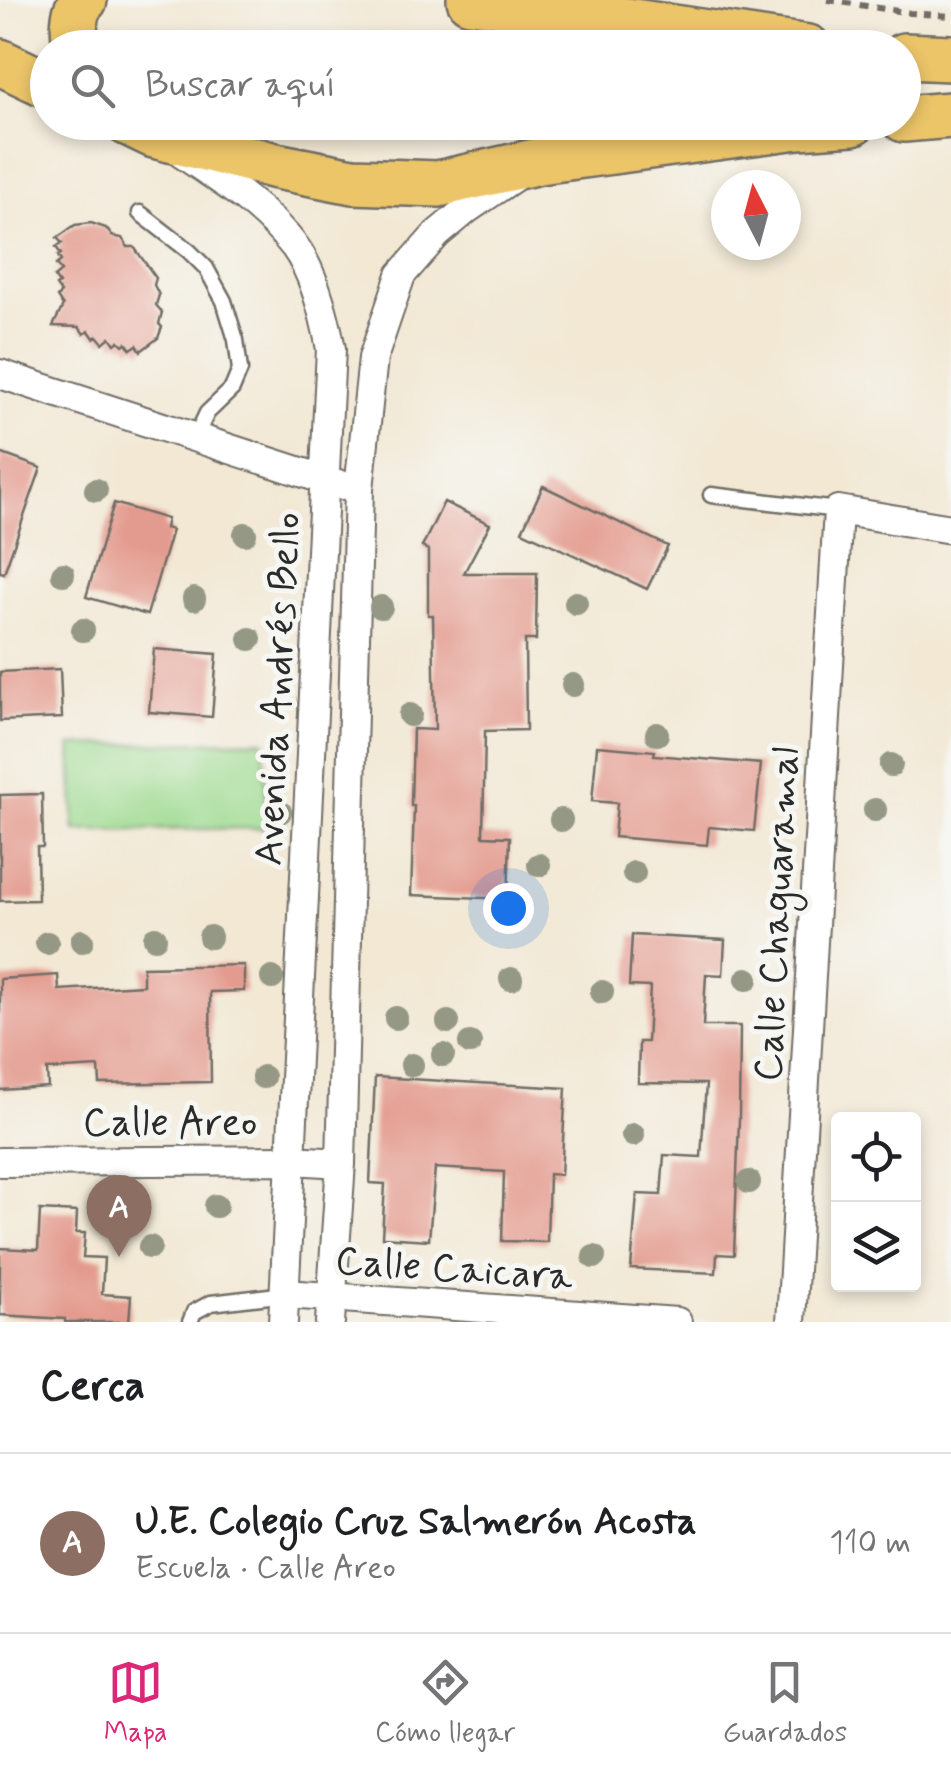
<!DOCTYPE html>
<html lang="es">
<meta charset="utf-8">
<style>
body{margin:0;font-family:Mynerve,sans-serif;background:#f2f2f2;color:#202124}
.controls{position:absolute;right:30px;bottom:30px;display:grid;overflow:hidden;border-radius:10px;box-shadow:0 5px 15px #0003}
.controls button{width:90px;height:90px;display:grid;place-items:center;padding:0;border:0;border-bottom:2px solid #e0e0e0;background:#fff;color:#202124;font:50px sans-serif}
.compass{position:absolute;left:711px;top:170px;width:90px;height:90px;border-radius:50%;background:#fff;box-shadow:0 5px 15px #0003;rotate:354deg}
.you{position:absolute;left:508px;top:908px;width:35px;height:35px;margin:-25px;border:8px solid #fff;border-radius:50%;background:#1a73e8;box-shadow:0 0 0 15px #1a73e833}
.badge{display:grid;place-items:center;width:65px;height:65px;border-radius:50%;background:#db2777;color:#fff;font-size:32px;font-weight:700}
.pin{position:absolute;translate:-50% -82px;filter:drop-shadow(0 2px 5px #0008)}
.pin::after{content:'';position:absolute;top:52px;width:35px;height:30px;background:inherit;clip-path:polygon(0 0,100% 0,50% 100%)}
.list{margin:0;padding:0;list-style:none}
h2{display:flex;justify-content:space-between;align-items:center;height:130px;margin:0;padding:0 40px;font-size:42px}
h2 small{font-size:32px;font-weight:400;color:#757577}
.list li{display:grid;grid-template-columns:65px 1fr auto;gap:30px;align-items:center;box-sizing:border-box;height:180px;padding:0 40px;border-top:2px solid #e0e0e0}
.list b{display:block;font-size:38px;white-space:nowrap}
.list p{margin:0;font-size:32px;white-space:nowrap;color:#757577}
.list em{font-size:32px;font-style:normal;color:#757577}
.icon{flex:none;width:55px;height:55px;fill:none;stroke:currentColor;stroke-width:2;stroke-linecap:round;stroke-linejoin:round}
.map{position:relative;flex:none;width:951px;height:1322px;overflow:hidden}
.search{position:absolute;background:#fff;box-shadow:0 5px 15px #0003;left:30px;right:30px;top:30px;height:110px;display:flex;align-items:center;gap:25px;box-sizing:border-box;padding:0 35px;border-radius:55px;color:#757577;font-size:38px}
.sheet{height:310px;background:#fff}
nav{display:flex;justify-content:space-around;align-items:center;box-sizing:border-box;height:140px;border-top:2px solid #e0e0e0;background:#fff;font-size:28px;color:#757577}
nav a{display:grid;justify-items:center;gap:5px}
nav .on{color:#db2777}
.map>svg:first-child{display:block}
</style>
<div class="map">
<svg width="951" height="1322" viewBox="0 0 951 1322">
<rect width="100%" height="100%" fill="#f6f6f2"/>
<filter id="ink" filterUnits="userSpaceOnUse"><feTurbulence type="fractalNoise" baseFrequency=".01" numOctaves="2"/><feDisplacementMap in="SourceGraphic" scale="20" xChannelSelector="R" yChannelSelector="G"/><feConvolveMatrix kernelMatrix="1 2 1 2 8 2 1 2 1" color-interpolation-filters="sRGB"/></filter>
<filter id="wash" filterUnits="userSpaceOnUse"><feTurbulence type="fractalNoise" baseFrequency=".0048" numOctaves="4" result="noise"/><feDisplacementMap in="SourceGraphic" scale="40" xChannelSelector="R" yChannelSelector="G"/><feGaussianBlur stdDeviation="2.25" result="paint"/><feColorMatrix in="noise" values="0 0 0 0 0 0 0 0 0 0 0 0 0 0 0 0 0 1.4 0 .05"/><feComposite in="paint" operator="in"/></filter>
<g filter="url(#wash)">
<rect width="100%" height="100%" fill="#f2e8d4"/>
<polygon fill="#9dda8f" stroke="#64825d" stroke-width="2.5" points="264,740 267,828 75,831 71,746"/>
<g id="blocks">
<g fill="#e49b8f">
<polygon points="91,223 106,228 112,236 122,238 128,247 134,247 156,278 154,285 159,295 156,305 162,312 159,324 162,327 158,338 141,351 137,345 131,349 126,343 123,345 119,341 115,344 110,337 103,343 97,336 94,338 89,331 84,334 79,327 53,326 63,306 57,297 61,293 56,286 59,284 54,277 61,271 56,265 61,261 58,256 61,254 56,247 62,243 57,238 75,225"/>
<polygon points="0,453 41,468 4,573 0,572"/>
<polygon points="543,486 668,546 647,589 522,531"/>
<polygon points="444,502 490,524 464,573 537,573 536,640 525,640 526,730 485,731 483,836 510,837 508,899 411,895 414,806 411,806 413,729 435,730 433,615 428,615 428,550 422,547"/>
<polygon points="114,503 167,519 165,528 172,530 147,615 86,597"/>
<polygon points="154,649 217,654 212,717 149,712"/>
<polygon points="60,669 62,718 0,721 0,672"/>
<polygon points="597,746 655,751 654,755 761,764 754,831 709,827 707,845 614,837 617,803 592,801"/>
<polygon points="42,794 43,847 37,847 38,900 0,901 0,795"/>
<polygon points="632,935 725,940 723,975 706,974 703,1026 740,1026 739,1120 734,1255 717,1254 716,1273 631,1269 637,1194 661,1195 664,1155 701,1157 706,1084 638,1083 639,1042 647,1042 650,987 629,986"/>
<polygon points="244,965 244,991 210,992 211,1082 100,1084 99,1067 47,1070 48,1087 0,1090 0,979 58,975 59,990 143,985 143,967"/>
<polygon points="375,1077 566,1088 561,1175 549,1174 547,1242 502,1241 504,1172 435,1168 429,1240 382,1237 385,1184 370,1183"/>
<polygon points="40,1210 77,1212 76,1233 85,1233 83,1257 104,1258 102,1294 131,1296 129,1322 65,1322 65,1319 0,1315 0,1248 38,1250"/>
</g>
</g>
</g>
<g filter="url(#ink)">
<use href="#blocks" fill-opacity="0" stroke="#716d66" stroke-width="2.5"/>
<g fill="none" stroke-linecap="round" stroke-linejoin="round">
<defs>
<g id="service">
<polyline points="140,213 189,251 206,268 224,301 236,340 240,370 237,377 232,389 207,413 195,438"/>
<polyline points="711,495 838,510"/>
<polyline points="190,1322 194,1312 211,1303 286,1294"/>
</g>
<g id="minor">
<path d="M181,153c40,27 84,55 114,94 19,26 30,70 36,102l-48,973"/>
<polyline points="0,374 341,485"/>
<polyline points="0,1162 292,1160 341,1163"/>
<polyline points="286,1294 677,1322"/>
<polyline points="330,1322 341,1163 359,489 373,358 401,275 437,234 467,209 514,177"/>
<polyline points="791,1322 838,510 951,529"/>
</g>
<g id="primary">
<polyline points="470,0 559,11 808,48"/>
<path d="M76,48c-2,-16 -5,-36 8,-48"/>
<polyline points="904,56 951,58"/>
<polyline points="0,62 48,85"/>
<polyline points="904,119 951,115"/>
<polyline points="127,122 154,135 276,166 353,181 438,184 539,161 798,126 853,122"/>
</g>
</defs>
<use href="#service" stroke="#716d66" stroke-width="19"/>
<use href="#minor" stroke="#716d66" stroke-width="32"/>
<use href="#primary" stroke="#716d66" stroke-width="50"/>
<polyline stroke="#716d66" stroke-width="6" stroke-dasharray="8 8" stroke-linecap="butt" points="828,0 910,13 951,16"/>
<use href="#service" stroke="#fff" stroke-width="14"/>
<use href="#minor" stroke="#fff" stroke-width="28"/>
<use href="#primary" stroke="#ecc569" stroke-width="45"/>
</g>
<g fill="#949885">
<circle cx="96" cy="490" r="12"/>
<circle cx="245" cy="534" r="12"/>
<circle cx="63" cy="574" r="12"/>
<circle cx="194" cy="599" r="12"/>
<circle cx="576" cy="603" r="12"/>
<circle cx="381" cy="607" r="12"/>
<circle cx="83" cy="630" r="12"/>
<circle cx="250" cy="639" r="12"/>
<circle cx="573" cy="685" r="12"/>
<circle cx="410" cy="715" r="12"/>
<circle cx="657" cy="734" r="12"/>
<circle cx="891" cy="765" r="12"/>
<circle cx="875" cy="810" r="12"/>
<circle cx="280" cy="812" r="12"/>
<circle cx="561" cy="820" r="12"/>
<circle cx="539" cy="865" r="12"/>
<circle cx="634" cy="873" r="12"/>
<circle cx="508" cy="899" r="12"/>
<circle cx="210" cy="937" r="12"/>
<circle cx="155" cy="938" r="12"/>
<circle cx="82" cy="941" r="12"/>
<circle cx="47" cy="943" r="12"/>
<circle cx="272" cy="978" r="12"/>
<circle cx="511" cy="979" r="12"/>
<circle cx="747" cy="979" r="12"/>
<circle cx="602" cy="992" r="12"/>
<circle cx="396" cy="1018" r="12"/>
<circle cx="448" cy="1022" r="12"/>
<circle cx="470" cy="1043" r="12"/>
<circle cx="443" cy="1055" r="12"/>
<circle cx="412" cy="1065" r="12"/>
<circle cx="263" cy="1077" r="12"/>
<circle cx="633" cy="1135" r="12"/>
<circle cx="749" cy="1182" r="12"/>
<circle cx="216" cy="1206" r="12"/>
<circle cx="150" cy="1247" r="12"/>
<circle cx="594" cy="1257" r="12"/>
</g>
</g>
<g text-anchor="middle" stroke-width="10" stroke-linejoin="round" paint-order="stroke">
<g font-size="40" fill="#2b2b2b" stroke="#f6f6f2">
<text transform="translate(276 689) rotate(-87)" y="14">Avenida Andrés Bello</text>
<text transform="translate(775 914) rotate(-87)" y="14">Calle Chaguaramal</text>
<text x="170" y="1135">Calle Areo</text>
<text transform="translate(454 1267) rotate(4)" y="14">Calle Caicara</text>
</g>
</g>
</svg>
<div class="controls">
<button><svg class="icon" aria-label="locate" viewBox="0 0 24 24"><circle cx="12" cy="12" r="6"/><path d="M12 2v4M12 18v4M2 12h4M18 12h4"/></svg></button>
<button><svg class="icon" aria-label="layers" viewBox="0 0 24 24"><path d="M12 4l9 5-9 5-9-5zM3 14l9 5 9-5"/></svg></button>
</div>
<svg class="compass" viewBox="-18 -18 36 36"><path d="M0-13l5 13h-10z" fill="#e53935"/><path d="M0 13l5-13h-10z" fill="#757577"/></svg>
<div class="you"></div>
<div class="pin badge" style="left:119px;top:1257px;background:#8d6e63">A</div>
<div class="search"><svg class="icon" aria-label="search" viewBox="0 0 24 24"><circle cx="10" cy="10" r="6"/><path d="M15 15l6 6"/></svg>Buscar aquí</div>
</div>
<section class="sheet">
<h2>Cerca<small></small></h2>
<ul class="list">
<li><span class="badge" style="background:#8d6e63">A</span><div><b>U.E. Colegio Cruz Salmerón Acosta</b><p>Escuela · Calle Areo</p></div><em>110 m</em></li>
</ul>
</section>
<nav>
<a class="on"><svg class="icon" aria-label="map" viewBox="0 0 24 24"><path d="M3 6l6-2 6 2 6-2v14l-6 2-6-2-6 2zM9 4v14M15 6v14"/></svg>Mapa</a>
<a><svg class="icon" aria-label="directions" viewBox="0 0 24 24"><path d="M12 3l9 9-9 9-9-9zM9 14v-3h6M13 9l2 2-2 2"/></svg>Cómo llegar</a>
<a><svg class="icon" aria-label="saved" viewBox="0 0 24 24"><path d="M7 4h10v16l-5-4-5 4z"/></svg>Guardados</a>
</nav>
